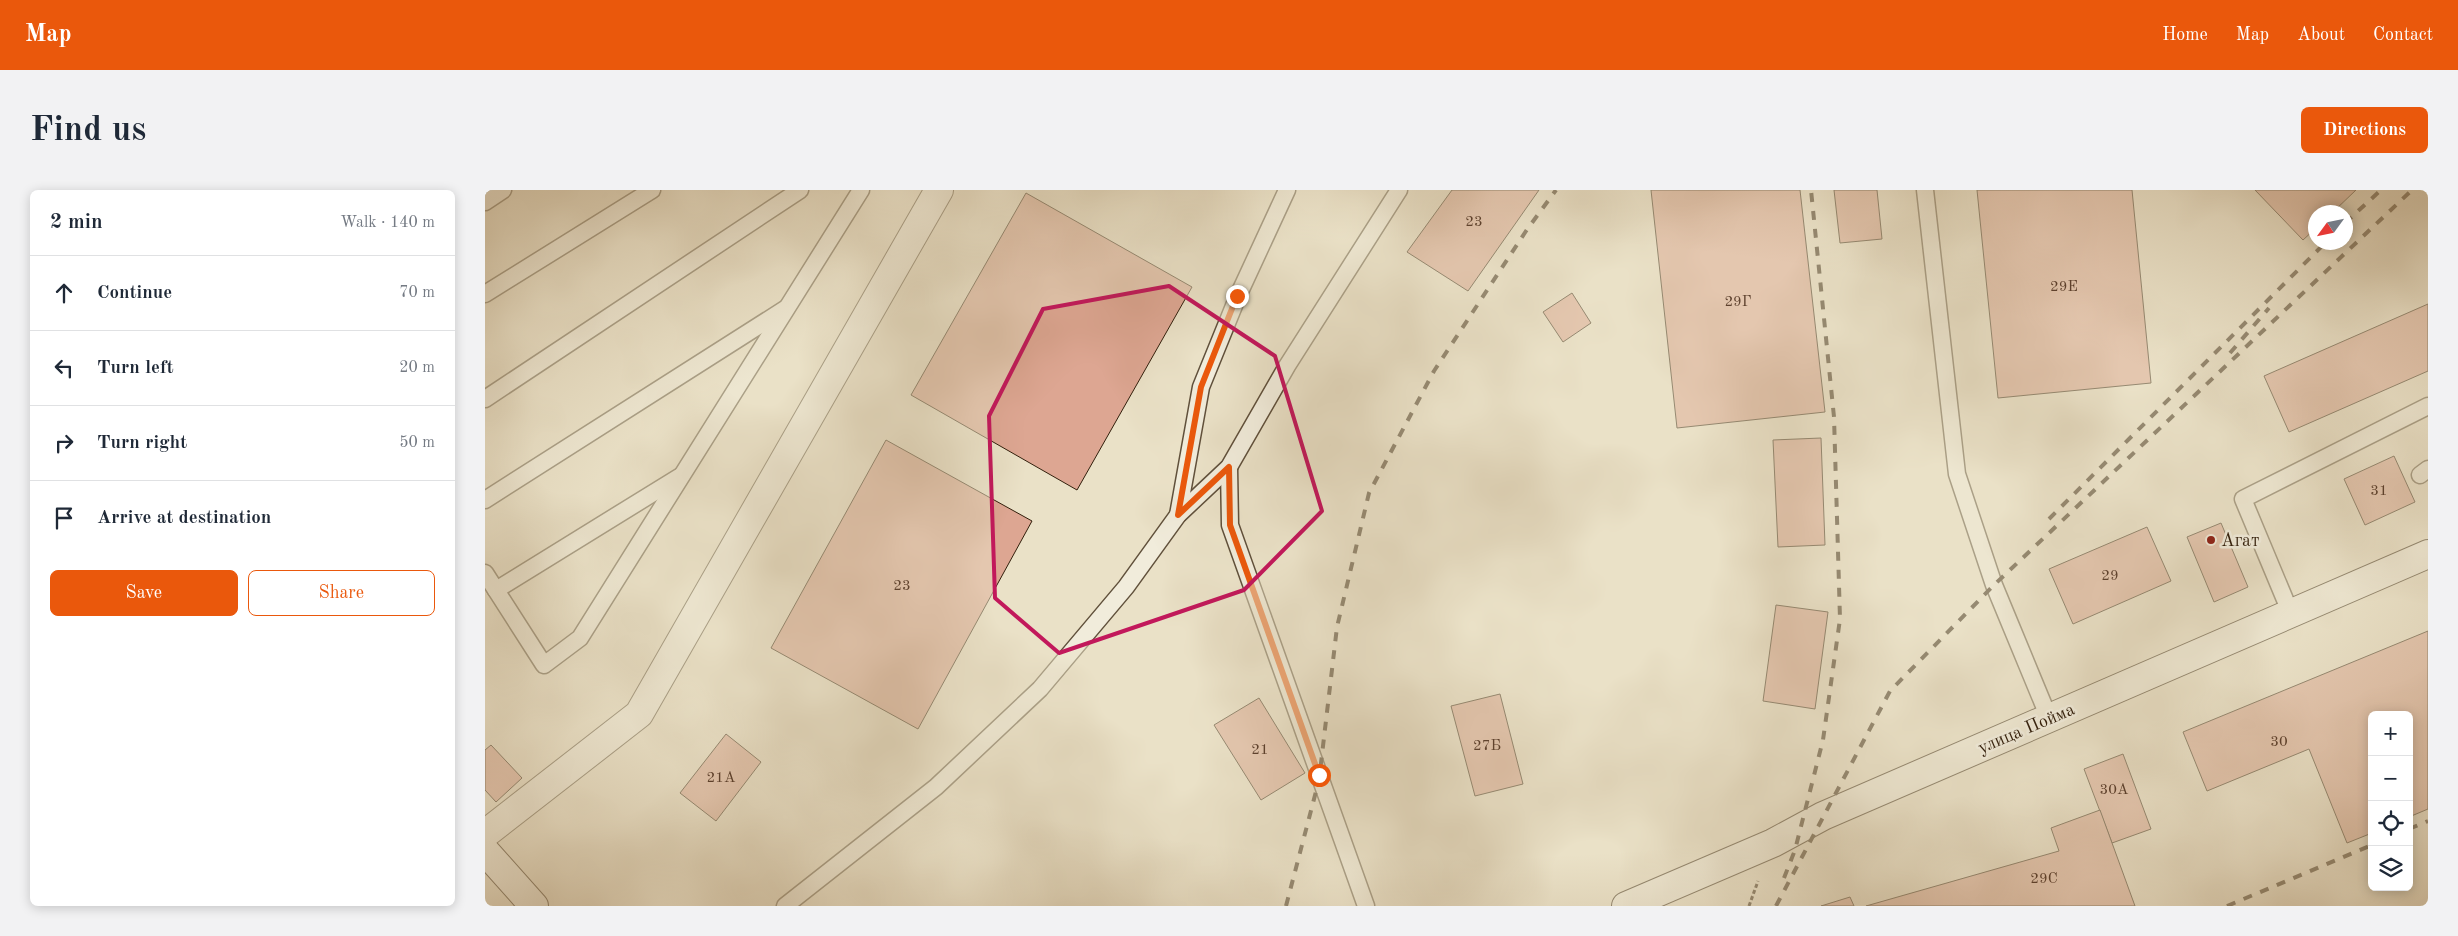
<!DOCTYPE html>
<meta charset="utf-8">
<style>
body{margin:0;font-family:"Old Standard TT",serif;background:#f2f2f3;color:#1f2937}
.controls{position:absolute;right:15px;bottom:15px;display:grid;overflow:hidden;border-radius:8px;box-shadow:0 2px 12px #0003}
.controls button{width:45px;height:45px;display:grid;place-items:center;padding:0;border:0;border-bottom:1px solid #e0e1e3;background:#fff;color:#1f2937;font:25px sans-serif}
.compass{position:absolute;left:1823px;top:15px;width:45px;height:45px;border-radius:50%;background:#fff;box-shadow:0 2px 12px #0003;rotate:237deg}
.stop{position:absolute;width:15px;height:15px;margin:-11px;border:4px solid #ea580c;border-radius:50%;background:#fff}
.stop.end{background:#ea580c;border-color:#fff;box-shadow:0 1px 5px #0008}
.list{margin:0;padding:0;list-style:none}
h2{display:flex;justify-content:space-between;align-items:center;height:65px;margin:0;padding:0 20px;font-size:21px}
h2 small{font-size:16px;font-weight:400;color:#747a83}
.list li{display:grid;grid-template-columns:32px 1fr auto;gap:15px;align-items:center;box-sizing:border-box;height:75px;padding:0 20px;border-top:1px solid #e0e1e3}
.list b{display:block;font-size:19px;white-space:nowrap}
.list em{font-size:16px;font-style:normal;color:#747a83}
.actions{display:flex;gap:10px;padding:15px 20px}
.actions a{flex:1;padding:11px 0;border:1px solid #ea580c;border-radius:8px;text-align:center;font-size:18px;color:#ea580c}
.actions .main{background:#ea580c;color:#fff}
.icon{flex:none;width:28px;height:28px;fill:none;stroke:currentColor;stroke-width:2;stroke-linecap:round;stroke-linejoin:round}
.map{position:relative;flex:none;width:1943px;height:716px;overflow:hidden;border-radius:8px}
header{display:flex;align-items:center;gap:30px;box-sizing:border-box;height:70px;padding:0 25px;background:#ea580c;color:#fff}
header strong{font-size:24px}
nav{display:flex;gap:28px;margin-inline-start:auto;font-size:18px}
.intro{display:flex;align-items:center;justify-content:space-between;box-sizing:border-box;height:120px;padding:0 30px}
h1{margin:0;font-size:35px}
.button{padding:12px 22px;border-radius:8px;background:#ea580c;color:#fff;font-size:18px;font-weight:700}
main{display:flex;gap:30px;padding:0 30px}
aside{flex:1;background:#fff;border-radius:8px;box-shadow:0 2px 12px #0003}
.map>svg:first-child{display:block}
</style>
<header>
<strong>Map</strong>
<nav><a>Home</a><a>Map</a><a>About</a><a>Contact</a></nav>
</header>
<div class="intro"><h1>Find us</h1><a class="button">Directions</a></div>
<main>
<aside>
<h2>2 min<small>Walk · 140 m</small></h2>
<ul class="list">
<li><svg class="icon" aria-label="ahead" viewBox="0 0 24 24"><path d="M12 20V5M6 11l6-6 6 6"/></svg><div><b>Continue</b></div><em>70 m</em></li>
<li><svg class="icon" aria-label="left" viewBox="0 0 24 24"><path d="M17 20v-9H6M10 6l-5 5 5 5"/></svg><div><b>Turn left</b></div><em>20 m</em></li>
<li><svg class="icon" aria-label="right" viewBox="0 0 24 24"><path d="M7 20v-9h11M14 6l5 5-5 5"/></svg><div><b>Turn right</b></div><em>50 m</em></li>
<li><svg class="icon" aria-label="arrive" viewBox="0 0 24 24"><path d="M6 21V4h12l-3 4 3 4H6"/></svg><div><b>Arrive at destination</b></div></li>
</ul>
<div class="actions"><a class="main">Save</a><a>Share</a></div>
</aside>
<div class="map">
<svg width="1943" height="716" viewBox="0 0 1943 716">
<rect width="100%" height="100%" fill="#eae1c7"/>
<filter id="stains"><feTurbulence type="fractalNoise" baseFrequency=".004" numOctaves="4"/><feColorMatrix values="0 0 0 0 .2 0 0 0 0 .09 0 0 0 0 .02 0 0 0 .5 -.17"/></filter>
<radialGradient id="worn" r=".72"><stop offset=".6" stop-color="#630" stop-opacity="0"/><stop offset="1" stop-color="#630" stop-opacity=".3"/></radialGradient>
<g fill="#dda692" stroke="#321f0c">
<polygon points="967,0 1054,0 983,101 922,62"/>
<polygon points="1166,0 1315,0 1340,222 1192,238"/>
<polygon points="1349,0 1392,0 1397,49 1355,53"/>
<polygon points="1492,0 1647,0 1666,193 1513,208"/>
<polygon points="1770,0 1871,0 1848,22 1830,22 1830,39 1818,50"/>
<polygon points="541,3 707,97 592,300 426,205"/>
<polygon points="1087,103 1106,133 1078,152 1058,122"/>
<polygon points="1943,114 1943,181 1804,242 1779,186"/>
<polygon points="1336,248 1340,355 1293,357 1288,250"/>
<polygon points="401,250 547,331 433,539 286,458"/>
<polygon points="1909,266 1930,312 1880,335 1859,289"/>
<polygon points="1736,333 1763,397 1729,412 1702,347"/>
<polygon points="1662,337 1686,391 1588,434 1564,379"/>
<polygon points="1291,415 1343,422 1330,519 1278,511"/>
<polygon points="1943,441 1943,619 1924,627 1924,525 1887,525 1887,643 1862,653 1824,559 1722,601 1698,542"/>
<polygon points="1015,504 1038,594 990,606 966,516"/>
<polygon points="774,508 820,583 776,610 729,535"/>
<polygon points="241,544 276,572 231,631 195,603"/>
<polygon points="6,555 37,588 11,612 0,600 0,560"/>
<polygon points="1638,564 1666,639 1627,653 1599,579"/>
<polygon points="1615,620 1650,716 1381,716 1574,661 1566,638"/>
<polygon points="1365,707 1369,716 1336,716"/>
</g>
<g fill="none" stroke-linecap="round" stroke-linejoin="round">
<defs>
<g id="lane">
<polyline points="1440,0 1472,284 1509,395 1564,528"/>
<polyline points="0,12 18,0"/>
<polyline points="0,104 167,0"/>
<polyline points="0,209 315,0"/>
<polyline points="744,277 745,335 881,716"/>
<polyline points="1935,285 1943,279"/>
<polyline points="0,310 300,119"/>
<polyline points="693,325 716,197 753,106 802,0"/>
<polyline points="0,383 59,475 95,448 376,0"/>
<polyline points="11,400 194,287"/>
<polyline points="1806,424 1758,309 1943,216"/>
<polyline points="300,716 451,597 555,499 641,397 693,325 744,277 802,176 914,0"/>
</g>
<polyline id="street" points="0,644 154,524 454,0"/>
<g id="secondary">
<polyline points="0,661 49,716"/>
<polyline points="1141,716 1288,653 1338,626 1943,364"/>
</g>
</defs>
<use href="#lane" stroke="#60503b" stroke-width="19"/>
<use href="#street" stroke="#60503b" stroke-width="30"/>
<use href="#secondary" stroke="#321f0c" stroke-width="30"/>
<polyline stroke="#321f0c" stroke-width="3" stroke-dasharray="4 2.5" stroke-linecap="butt" points="1264,716 1273,691"/>
<use href="#lane" stroke="#f1ecdb" stroke-width="16"/>
<use href="#street" stroke="#f1ecdb" stroke-width="28"/>
<use href="#secondary" stroke="#f1ecdb" stroke-width="28"/>
<g stroke="#321f0c" stroke-width="4" stroke-dasharray="9 9" stroke-linecap="butt">
<polyline points="1860,33 1896,0"/>
<polyline points="1745,163 1784,118"/>
<polyline points="1564,329 1841,52"/>
<polyline points="1924,639 1943,631"/>
<polyline points="1299,688 1310,660 1338,550 1355,429 1349,227 1326,0"/>
<polyline points="801,716 834,590 852,437 884,303 949,181 1041,41 1071,0"/>
<polyline points="1291,716 1405,501 1509,395 1927,0"/>
<polyline points="1742,716 1887,655"/>
</g>
</g>
<g fill="none" stroke-linecap="round" stroke-linejoin="round">
<polyline stroke="#ea580c" stroke-width="6" points="752,106 716,197 693,325 744,277 745,335 834,585"/>
</g>
<path d="M0 0H1943V716H0ZM684,96l106,70 47,155 -78,79 -185,63 -64,-55 -6,-182 54,-107z" fill="#eae1c7" fill-opacity=".55" fill-rule="evenodd"/>
<path fill="none" stroke="#c2185b" stroke-width="4" stroke-linejoin="round" d="M684,96l106,70 47,155 -78,79 -185,63 -64,-55 -6,-182 54,-107z"/>
<circle fill="#8f2418" stroke="#f1ecdb" stroke-width="2" cx="1726" cy="350" r="5"/>
<g text-anchor="middle" stroke-width="5" stroke-linejoin="round" paint-order="stroke">
<g font-size="15" fill="#5d412e">
<text x="989" y="36">23</text>
<text x="1579" y="101">29Е</text>
<text x="1253" y="116">29Г</text>
<text x="1894" y="305">31</text>
<text x="1625" y="390">29</text>
<text x="417" y="400">23</text>
<text x="1794" y="556">30</text>
<text x="1002" y="560">27Б</text>
<text x="775" y="564">21</text>
<text x="236" y="592">21А</text>
<text x="1629" y="604">30А</text>
<text x="1559" y="693">29С</text>
</g>
<g font-size="18" fill="#321f0c" stroke="#f1ecdb" text-anchor="start">
<text x="1736" y="356">Агат</text>
</g>
<g font-size="18" fill="#321f0c" stroke="#f1ecdb">
<text transform="translate(1541 538) rotate(-23)" y="6">улица Пойма</text>
</g>
</g>
<rect width="100%" height="100%" filter="url(#stains)"/>
<rect width="100%" height="100%" fill="url(#worn)"/>
</svg>
<div class="controls">
<button>+</button>
<button>−</button>
<button><svg class="icon" aria-label="locate" viewBox="0 0 24 24"><circle cx="12" cy="12" r="6"/><path d="M12 2v4M12 18v4M2 12h4M18 12h4"/></svg></button>
<button><svg class="icon" aria-label="layers" viewBox="0 0 24 24"><path d="M12 4l9 5-9 5-9-5zM3 14l9 5 9-5"/></svg></button>
</div>
<svg class="compass" viewBox="-18 -18 36 36"><path d="M0-13l5 13h-10z" fill="#e53935"/><path d="M0 13l5-13h-10z" fill="#747a83"/></svg>
<div class="stop" style="left:834px;top:585px"></div>
<div class="stop end" style="left:752px;top:106px"></div>
</div>
</main>
